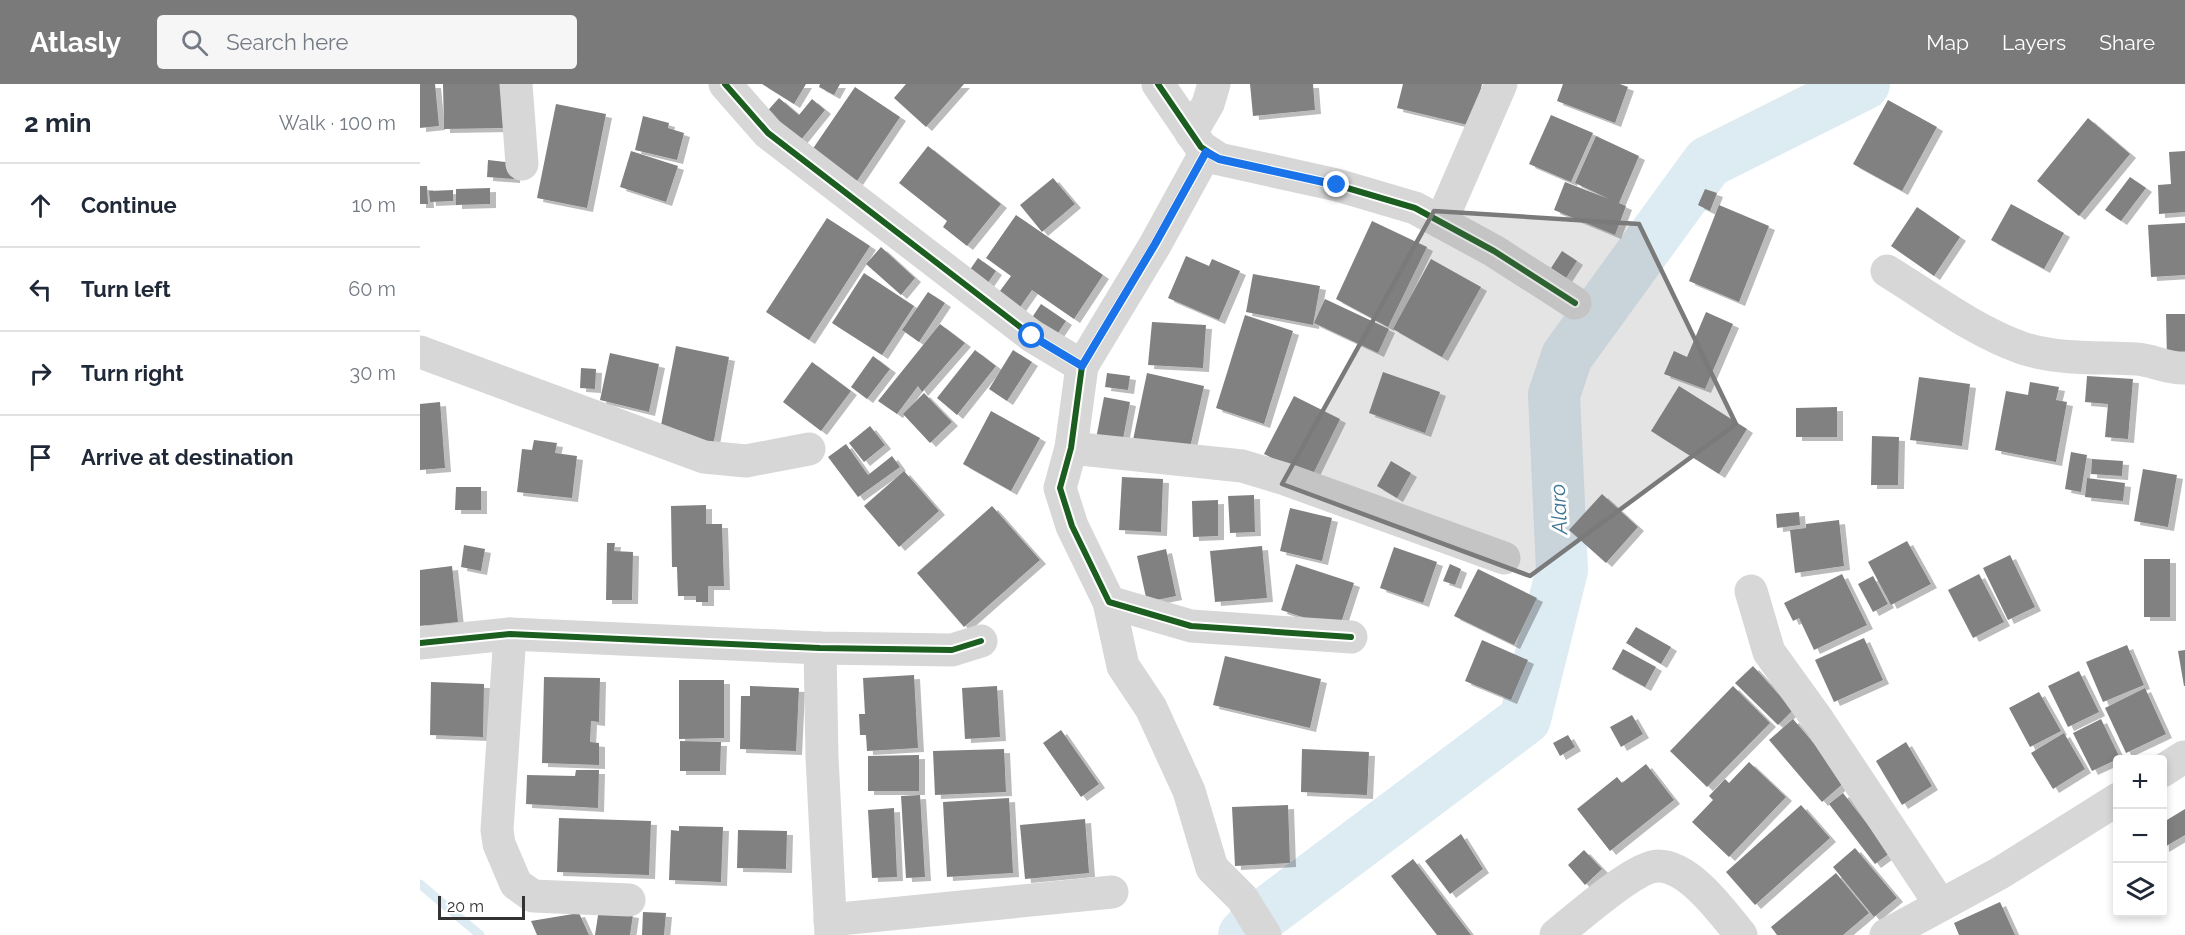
<!DOCTYPE html>
<meta charset="utf-8">
<style>
body{margin:0;font-family:Raleway,sans-serif;background:#f6f6f7;color:#1f2937}
.controls{position:absolute;right:18px;bottom:18px;display:grid;overflow:hidden;border-radius:6px;box-shadow:0 3px 9px #0003}
.controls button{width:54px;height:54px;display:grid;place-items:center;padding:0;border:0;border-bottom:2px solid #e0e1e3;background:#fff;color:#1f2937;font:30px sans-serif}
.scale{position:absolute;left:18px;bottom:15px;width:87px;box-sizing:border-box;padding-left:6px;border:3px solid #333;border-top:0;font-size:16px;line-height:21px;white-space:nowrap;color:#333;-webkit-text-stroke:4px #fff;paint-order:stroke}
.stop{position:absolute;width:18px;height:18px;margin:-14px;border:4px solid #1a73e8;border-radius:50%;background:#fff}
.stop.end{background:#1a73e8;border-color:#fff;box-shadow:0 2px 6px #0008}
.list{margin:0;padding:0;list-style:none}
h2{display:flex;justify-content:space-between;align-items:center;height:78px;margin:0;padding:0 24px;font-size:26px}
h2 small{font-size:20px;font-weight:400;color:#747a83}
.list li{display:grid;grid-template-columns:39px 1fr auto;gap:18px;align-items:center;box-sizing:border-box;height:84px;padding:0 24px;border-top:2px solid #e0e1e3}
.list b{display:block;font-size:22px;white-space:nowrap}
.list em{font-size:20px;font-style:normal;color:#747a83}
.icon{flex:none;width:33px;height:33px;fill:none;stroke:currentColor;stroke-width:2;stroke-linecap:round;stroke-linejoin:round}
.map{position:relative;flex:none;width:1765px;height:851px;overflow:hidden}
header{display:flex;align-items:center;gap:36px;box-sizing:border-box;height:84px;padding:0 30px;background:#7a7a7a;color:#fff}
header strong{font-size:28px}
nav{display:flex;gap:33px;margin-inline-start:auto;font-size:21px}
.search{width:420px;height:54px;background:#f6f6f7;display:flex;align-items:center;gap:15px;box-sizing:border-box;padding:0 21px;border-radius:6px;color:#747a83;font-size:22px}
main{display:flex}
aside{flex:1;background:#fff}
.map>svg:first-child{display:block}
</style>
<header>
<strong>Atlasly</strong>
<div class="search"><svg class="icon" aria-label="search" viewBox="0 0 24 24"><circle cx="10" cy="10" r="6"/><path d="M15 15l6 6"/></svg>Search here</div>
<nav><a>Map</a><a>Layers</a><a>Share</a></nav>
</header>
<main>
<aside>
<h2>2 min<small>Walk · 100 m</small></h2>
<ul class="list">
<li><svg class="icon" aria-label="ahead" viewBox="0 0 24 24"><path d="M12 20V5M6 11l6-6 6 6"/></svg><div><b>Continue</b></div><em>10 m</em></li>
<li><svg class="icon" aria-label="left" viewBox="0 0 24 24"><path d="M17 20v-9H6M10 6l-5 5 5 5"/></svg><div><b>Turn left</b></div><em>60 m</em></li>
<li><svg class="icon" aria-label="right" viewBox="0 0 24 24"><path d="M7 20v-9h11M14 6l5 5-5 5"/></svg><div><b>Turn right</b></div><em>30 m</em></li>
<li><svg class="icon" aria-label="arrive" viewBox="0 0 24 24"><path d="M6 21V4h12l-3 4 3 4H6"/></svg><div><b>Arrive at destination</b></div></li>
</ul>
</aside>
<div class="map">
<svg width="1765" height="851" viewBox="0 0 1765 851">
<defs>
<filter id="shadow"><feDropShadow dx="6" dy="4" stdDeviation="0" flood-color="#0004"/></filter>
</defs>
<rect width="100%" height="100%" fill="#fff"/>
<g fill="none" stroke-linecap="round" stroke-linejoin="round">
<polyline stroke="#ddebf3" stroke-width="9" points="0,800 60,851"/>
<polyline stroke="#ddebf3" stroke-width="52" points="824,851 841,833 1105,635 1142,486 1134,311 1147,272 1288,78 1444,0"/>
</g>
<g fill="#818181" filter="url(#shadow)">
<polygon points="0,0 15,0 19,42 0,44"/>
<polygon points="23,0 85,0 85,44 24,45"/>
<polygon points="342,0 386,0 374,20"/>
<polygon points="400,0 420,0 414,11 399,3"/>
<polygon points="486,0 544,0 506,43 474,14"/>
<polygon points="830,0 893,0 895,26 833,32"/>
<polygon points="983,0 1062,0 1052,42 977,24"/>
<polygon points="1143,0 1200,0 1208,3 1195,39 1137,17"/>
<polygon points="435,3 480,33 437,97 392,66"/>
<polygon points="359,14 379,31 392,15 405,26 376,62 342,33"/>
<polygon points="1468,16 1517,43 1482,107 1433,80"/>
<polygon points="136,20 186,30 167,124 117,114"/>
<polygon points="1131,31 1173,49 1151,98 1109,80"/>
<polygon points="223,32 249,39 248,44 264,49 257,76 215,66"/>
<polygon points="1668,34 1710,70 1659,132 1617,97"/>
<polygon points="1176,52 1219,72 1199,119 1206,122 1195,151 1134,126 1145,98 1189,115 1155,99"/>
<polygon points="508,62 581,120 547,162 523,143 527,137 479,99"/>
<polygon points="211,67 258,82 246,118 200,103"/>
<polygon points="1765,67 1765,128 1739,130 1738,101 1751,100 1749,68"/>
<polygon points="68,76 95,79 94,95 67,93"/>
<polygon points="1710,93 1726,104 1701,137 1685,126"/>
<polygon points="633,94 655,120 622,148 600,121"/>
<polygon points="0,102 7,102 8,120 0,120"/>
<polygon points="70,104 70,120 36,121 36,105"/>
<polygon points="1285,105 1297,109 1290,127 1278,121"/>
<polygon points="33,106 33,117 10,118 9,107"/>
<polygon points="1591,120 1644,149 1624,185 1571,156"/>
<polygon points="1299,121 1349,142 1319,218 1269,197"/>
<polygon points="1497,123 1540,153 1514,192 1471,162"/>
<polygon points="596,131 683,191 654,235 612,206 598,226 577,211 591,192 566,174"/>
<polygon points="407,134 450,162 389,256 346,228"/>
<polygon points="952,137 1007,163 968,243 916,215"/>
<polygon points="1765,139 1765,191 1731,193 1728,141"/>
<polygon points="461,163 495,194 481,211 446,180"/>
<polygon points="1142,167 1157,177 1146,194 1131,184"/>
<polygon points="766,172 789,182 792,175 820,187 799,236 748,214"/>
<polygon points="558,174 576,187 563,206 545,193"/>
<polygon points="1011,175 1061,203 1022,273 973,245"/>
<polygon points="444,189 494,222 462,271 412,239"/>
<polygon points="833,190 900,202 893,241 826,228"/>
<polygon points="508,208 525,219 499,258 482,246"/>
<polygon points="905,215 969,245 958,269 894,239"/>
<polygon points="621,220 646,237 636,252 611,235"/>
<polygon points="1286,228 1313,240 1285,305 1244,290 1254,267 1267,273"/>
<polygon points="1746,230 1765,230 1765,277 1747,277"/>
<polygon points="825,231 873,247 844,340 796,324"/>
<polygon points="732,238 786,241 783,284 728,281"/>
<polygon points="520,240 545,259 502,308 498,302 477,330 458,317"/>
<polygon points="256,262 309,273 293,362 239,352"/>
<polygon points="555,266 576,282 537,331 517,314"/>
<polygon points="593,266 612,278 587,317 569,305"/>
<polygon points="190,269 239,280 229,328 180,316"/>
<polygon points="453,272 470,285 447,315 431,303"/>
<polygon points="392,278 431,307 401,347 363,318"/>
<polygon points="161,284 176,285 175,305 160,304"/>
<polygon points="963,288 1020,308 1005,349 949,329"/>
<polygon points="687,289 710,292 708,306 685,303"/>
<polygon points="727,289 784,302 769,368 713,356"/>
<polygon points="1667,292 1713,295 1708,355 1685,353 1688,320 1665,318"/>
<polygon points="1499,293 1550,300 1542,362 1490,356"/>
<polygon points="1610,298 1639,303 1636,316 1647,318 1636,378 1575,366 1586,307 1608,311"/>
<polygon points="1259,302 1327,345 1299,390 1231,347"/>
<polygon points="504,309 532,338 510,359 483,330"/>
<polygon points="874,312 920,335 891,394 844,370"/>
<polygon points="684,313 710,318 702,360 676,355"/>
<polygon points="20,318 25,384 0,386 0,320"/>
<polygon points="1417,323 1417,353 1376,353 1376,324"/>
<polygon points="571,327 620,354 591,407 543,380"/>
<polygon points="450,342 465,361 444,378 429,359"/>
<polygon points="1452,352 1479,353 1478,401 1451,401"/>
<polygon points="114,356 137,359 135,369 157,372 152,414 97,408 102,365 112,366"/>
<polygon points="426,360 448,391 472,372 480,383 438,413 408,373"/>
<polygon points="1651,368 1667,371 1661,408 1645,405"/>
<polygon points="1672,375 1703,377 1702,392 1671,390"/>
<polygon points="971,377 991,389 977,414 957,402"/>
<polygon points="1723,385 1757,391 1748,443 1714,437"/>
<polygon points="484,387 519,427 479,463 444,422"/>
<polygon points="702,393 743,395 741,448 699,446"/>
<polygon points="1667,394 1705,399 1703,417 1665,413"/>
<polygon points="36,403 61,403 61,426 35,426"/>
<polygon points="1182,410 1218,443 1186,479 1149,446"/>
<polygon points="834,411 835,448 810,449 808,412"/>
<polygon points="798,416 798,452 773,453 772,417"/>
<polygon points="286,421 286,440 302,440 304,502 288,502 288,518 276,518 276,512 258,512 257,483 252,483 251,422"/>
<polygon points="572,422 620,476 544,543 497,489"/>
<polygon points="870,424 912,434 902,477 860,467"/>
<polygon points="1379,428 1380,441 1357,444 1356,430"/>
<polygon points="1419,436 1424,482 1375,489 1370,446 1386,444 1386,440"/>
<polygon points="1487,457 1511,500 1471,521 1448,478"/>
<polygon points="187,459 195,459 194,467 213,468 212,516 186,516"/>
<polygon points="44,461 65,465 61,487 41,483"/>
<polygon points="842,462 847,514 795,518 790,467"/>
<polygon points="974,463 1017,478 1003,519 960,504"/>
<polygon points="746,465 756,512 727,518 717,472"/>
<polygon points="1590,471 1615,523 1588,536 1563,484"/>
<rect x="1724" y="475" width="26" height="58"/>
<polygon points="876,480 934,499 919,545 861,526"/>
<polygon points="1030,480 1041,485 1035,501 1023,497"/>
<polygon points="32,482 38,538 0,542 0,486"/>
<polygon points="1058,485 1117,514 1094,561 1034,532"/>
<polygon points="1422,490 1447,541 1394,566 1379,534 1373,537 1364,519"/>
<polygon points="1559,490 1584,538 1553,554 1528,506"/>
<polygon points="1453,492 1468,520 1453,528 1438,500"/>
<polygon points="1216,543 1251,563 1241,580 1206,559"/>
<polygon points="1444,554 1463,596 1414,618 1395,576"/>
<polygon points="1062,556 1108,576 1091,616 1045,597"/>
<polygon points="1707,561 1724,601 1683,618 1666,578"/>
<polygon points="1203,565 1236,583 1225,603 1192,585"/>
<polygon points="1765,566 1765,602 1764,602 1758,567"/>
<polygon points="805,572 901,595 890,644 793,621"/>
<polygon points="1333,582 1373,626 1358,641 1315,599"/>
<polygon points="1659,587 1679,628 1648,643 1628,602"/>
<polygon points="494,591 498,664 447,667 446,651 440,651 439,630 445,630 443,594"/>
<polygon points="124,593 180,594 179,638 171,637 170,658 179,659 179,681 122,679"/>
<polygon points="259,596 304,596 304,654 259,655"/>
<polygon points="11,598 64,600 63,653 10,651"/>
<polygon points="330,602 379,604 376,667 320,665 321,612 330,612"/>
<polygon points="577,602 580,653 545,655 542,604"/>
<polygon points="1313,602 1350,639 1287,703 1250,667"/>
<polygon points="1725,604 1746,650 1706,669 1685,624"/>
<polygon points="1619,608 1641,647 1610,663 1589,624"/>
<polygon points="1212,631 1223,650 1201,663 1190,643"/>
<polygon points="1373,635 1426,697 1402,718 1349,656"/>
<polygon points="1681,635 1700,674 1672,687 1653,649"/>
<polygon points="641,646 679,700 661,713 623,659"/>
<polygon points="1644,649 1665,685 1633,705 1611,669"/>
<polygon points="1148,651 1155,663 1140,672 1133,659"/>
<polygon points="260,657 301,658 300,687 260,687"/>
<polygon points="1486,658 1512,702 1482,721 1456,677"/>
<polygon points="584,665 586,708 515,711 513,667"/>
<polygon points="882,665 949,668 947,711 881,708"/>
<polygon points="499,671 499,707 448,707 448,672"/>
<polygon points="1329,678 1366,713 1309,773 1272,738 1293,716 1289,712 1305,695 1309,699"/>
<polygon points="1226,680 1254,716 1190,767 1157,725 1197,693 1202,699"/>
<polygon points="156,686 179,686 178,724 106,720 107,691 155,692"/>
<polygon points="1423,709 1470,769 1455,780 1409,720"/>
<polygon points="500,711 505,793 486,794 481,712"/>
<polygon points="589,714 593,789 527,793 523,718"/>
<polygon points="868,721 870,779 815,782 812,723"/>
<polygon points="1381,721 1410,754 1335,821 1306,788"/>
<polygon points="474,724 477,793 452,794 448,726"/>
<polygon points="1765,725 1765,751 1743,764 1742,739"/>
<polygon points="139,734 231,737 229,791 137,788"/>
<polygon points="665,735 669,789 605,795 600,741"/>
<polygon points="259,742 303,743 301,798 249,796 251,746 259,747"/>
<polygon points="318,746 367,747 366,785 317,784"/>
<polygon points="1041,750 1063,785 1030,810 1005,777"/>
<polygon points="1435,764 1477,814 1454,833 1413,783"/>
<polygon points="1164,766 1182,785 1165,801 1148,781"/>
<polygon points="993,775 1051,851 1017,851 971,792"/>
<polygon points="1416,789 1449,829 1423,851 1357,851 1351,843"/>
<polygon points="1580,818 1595,851 1539,851 1534,839"/>
<polygon points="179,825 213,830 210,851 175,851"/>
<polygon points="223,828 246,829 244,851 222,851"/>
<polygon points="159,829 169,851 117,851 111,837"/>
</g>
<g fill="none" stroke-linecap="round" stroke-linejoin="round">
<g stroke="#d7d7d7" stroke-width="33">
<polyline points="96,0 102,80"/>
<polyline points="305,0 348,49 612,252 662,282"/>
<polyline points="738,0 781,63 799,75 917,101 995,124 1074,167 1155,219"/>
<polyline points="771,49 788,20 794,0"/>
<polyline points="786,68 735,161 662,282 651,364 640,404 652,442 689,518 771,542 931,553"/>
<polyline points="1021,138 1081,0"/>
<path d="M1467,187c44,27 87,60 135,77 36,12 77,9 114,11 17,1 32,10 49,9"/>
<polyline points="0,268 284,373 326,377 389,365"/>
<polyline points="651,364 822,382 865,395 1084,474"/>
<polyline points="1331,507 1349,568 1398,636 1520,820"/>
<polyline points="689,518 703,582 731,624 769,707 792,784 822,814 845,851"/>
<polyline points="90,550 77,746 79,760 96,800 113,812 209,816"/>
<polyline points="0,559 90,550 400,564 532,566 561,557"/>
<polyline points="400,564 402,673 411,851"/>
<polyline points="1742,687 1764,673"/>
<polyline points="410,836 692,808"/>
<path d="M1136,851c20,-16 79,-69 102,-69 32,0 65,47 83,69"/>
<polyline points="1466,851 1580,789 1698,715"/>
</g>
<defs>
<g id="cycleway">
<polyline points="305,0 348,49 612,252 662,282"/>
<polyline points="738,0 781,63 799,75 917,101 995,124 1074,167 1155,219"/>
<polyline points="786,68 735,161 662,282 651,364 640,404 652,442 689,518 771,542 931,553"/>
<polyline points="0,559 90,550 400,564 532,566 561,557"/>
</g>
</defs>
<use href="#cycleway" stroke="#fff" stroke-width="10"/>
<use href="#cycleway" stroke="#1b5e20" stroke-width="6"/>
</g>
<g fill="none" stroke-linecap="round" stroke-linejoin="round">
<polyline stroke="#1a73e8" stroke-width="8" points="612,252 662,282 735,160 786,68 799,75 917,101"/>
</g>
<path fill="#7a7a7a" fill-opacity="0.2" stroke="#7a7a7a" stroke-width="4.5" stroke-linejoin="round" d="M1014,127l205,13 97,200 -206,152 -248,-92z"/>
<g text-anchor="middle" stroke-width="6" stroke-linejoin="round" paint-order="stroke">
<g font-size="21" font-style="italic" fill="#3f7597" stroke="#fff">
<text transform="translate(1139 425) rotate(-93)" y="7">Alaro</text>
</g>
</g>
</svg>
<div class="controls">
<button>+</button>
<button>−</button>
<button><svg class="icon" aria-label="layers" viewBox="0 0 24 24"><path d="M12 4l9 5-9 5-9-5zM3 14l9 5 9-5"/></svg></button>
</div>
<div class="scale">20 m</div>
<div class="stop" style="left:612px;top:252px"></div>
<div class="stop end" style="left:917px;top:101px"></div>
</div>
</main>
